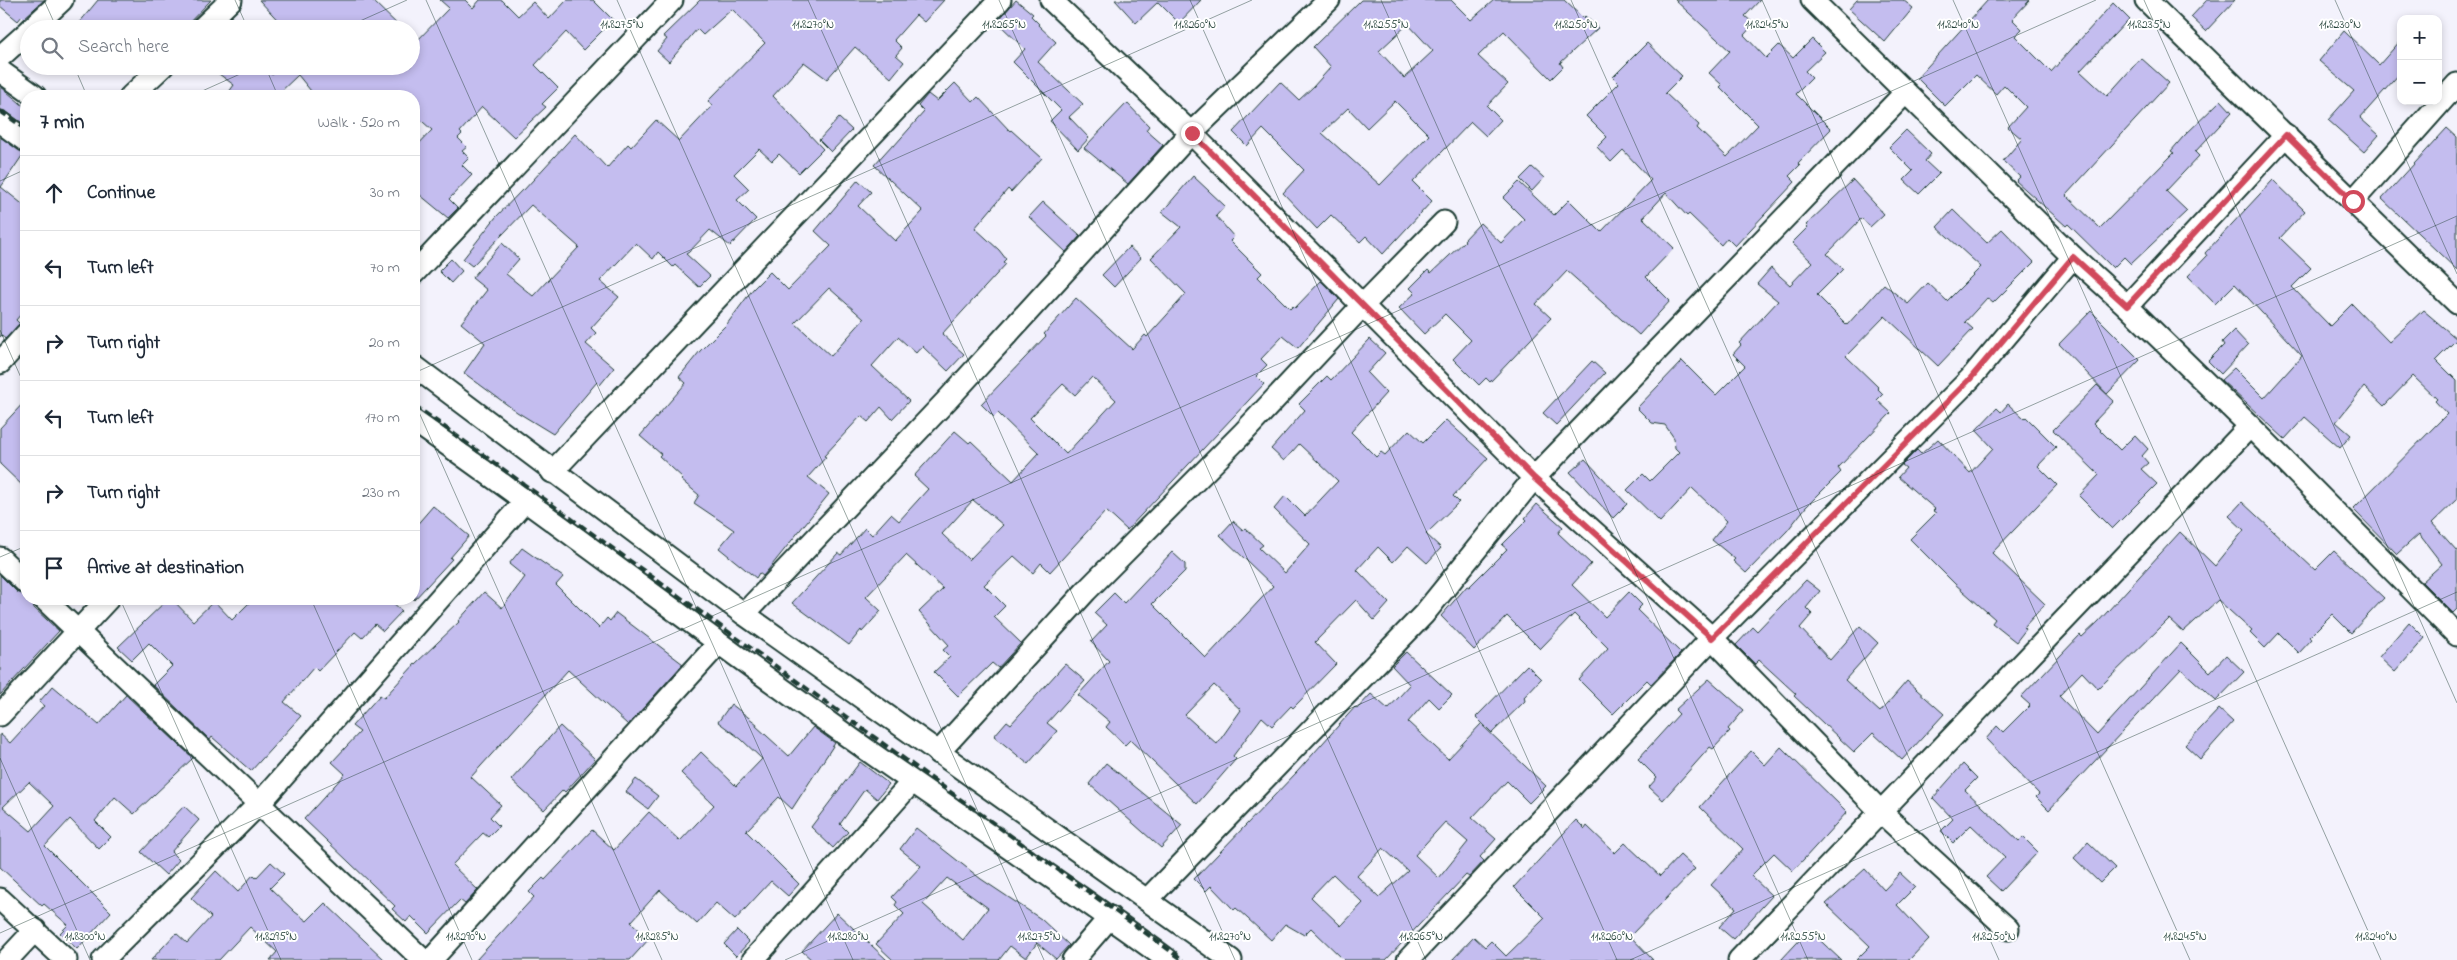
<!DOCTYPE html>
<meta charset="utf-8">
<style>
body{margin:0;font-family:"Indie Flower",sans-serif;background:#f2f2f3;color:#1f2937}
.controls{position:absolute;right:15px;top:15px;display:grid;overflow:hidden;border-radius:10px;box-shadow:0 2px 8px #0003}
.controls button{width:45px;height:45px;display:grid;place-items:center;padding:0;border:0;border-bottom:1px solid #e0e1e3;background:#fff;color:#1f2937;font:25px sans-serif}
.stop{position:absolute;width:15px;height:15px;margin:-11px;border:4px solid #d1495b;border-radius:50%;background:#fff}
.stop.end{background:#d1495b;border-color:#fff;box-shadow:0 1px 5px #0008}
.list{margin:0;padding:0;list-style:none}
h2{display:flex;justify-content:space-between;align-items:center;height:65px;margin:0;padding:0 20px;font-size:21px}
h2 small{font-size:16px;font-weight:400;color:#747a83}
.list li{display:grid;grid-template-columns:32px 1fr auto;gap:15px;align-items:center;box-sizing:border-box;height:75px;padding:0 20px;border-top:1px solid #e0e1e3}
.list b{display:block;font-size:19px;white-space:nowrap}
.list em{font-size:16px;font-style:normal;color:#747a83}
.icon{flex:none;width:28px;height:28px;fill:none;stroke:currentColor;stroke-width:2;stroke-linecap:round;stroke-linejoin:round}
.map{position:relative;flex:none;width:2457px;height:960px;overflow:hidden}
.search{position:absolute;background:#fff;box-shadow:0 2px 8px #0003;left:20px;top:20px;width:400px;height:55px;display:flex;align-items:center;gap:12px;box-sizing:border-box;padding:0 18px;border-radius:28px;color:#747a83;font-size:19px}
.panel{position:absolute;background:#fff;box-shadow:0 2px 8px #0003;left:20px;top:90px;width:400px;height:515px;border-radius:20px}
.map>svg:first-child{display:block}
</style>
<div class="map">
<svg width="2457" height="960" viewBox="0 0 2457 960">
<rect width="100%" height="100%" fill="#f3f2fc"/>
<filter id="ink" filterUnits="userSpaceOnUse"><feTurbulence type="fractalNoise" baseFrequency=".02" numOctaves="2"/><feDisplacementMap in="SourceGraphic" scale="10" xChannelSelector="R" yChannelSelector="G"/><feConvolveMatrix kernelMatrix="1 2 1 2 8 2 1 2 1" color-interpolation-filters="sRGB"/></filter>
<g filter="url(#ink)">
<g fill="#c4bdef" stroke="#1f3d34" fill-rule="evenodd">
<polygon points="0,0 44,0 24,18 22,16 18,21 0,6"/>
<polygon points="98,0 211,0 183,29 74,29"/>
<polygon points="259,0 372,0 402,29 286,29"/>
<polygon points="440,0 465,0 473,8 480,0 502,0 518,16 533,2 549,19 567,0 593,0 613,20 583,50 566,32 535,65 558,88 542,104 546,107 514,137 482,107 460,132 462,134 458,138 467,147 462,151 469,158 462,165 472,175 449,199 458,208 448,218 414,190 414,149 432,130 414,114 414,96 315,96 298,75 276,96 226,96 234,85 208,66 265,66 272,75 282,66 411,66 411,47 449,8"/>
<polygon points="700,0 944,0 924,22 916,15 894,40 902,48 896,55 904,62 891,78 855,47 827,79 804,62 773,96 823,149 799,173 779,154 772,161 759,149 734,174 749,189 737,200 756,219 730,246 710,230 689,252 686,254 710,276 699,287 675,265 673,267 658,252 653,259 636,243 600,281 619,297 591,328 596,333 586,344 614,368 600,385 597,382 553,434 517,412 464,373 485,343 461,323 487,290 472,278 502,243 519,259 506,274 533,296 579,247 531,205 472,266 463,259 496,217 522,190 523,191 575,134 607,168 628,144 631,147 656,120 679,141 712,106 708,101 765,43 732,9 703,35 697,29 669,62 657,51 667,39 663,36"/>
<polygon points="1016,0 1033,14 1031,16 1039,24 1038,25 1056,42 1038,62 1083,104 1069,117 1089,138 1078,150 1050,121 1061,110 1013,62 1025,49 997,22"/>
<polygon points="1115,0 1201,0 1179,23 1158,2 1136,23"/>
<path d="M1361,0h90l20,20 23,-20h70l19,18 2,-2 13,12 -38,35 3,4 -12,12 -47,-48 -26,25 30,28 -21,22 14,14 -15,16 -15,-14 -58,60 19,19 -49,53 -17,-18 -6,6 -29,-27 -14,14 -34,-36 21,-23 -41,-41 -16,17 -14,-14 47,-50 19,18 14,-13 18,-20 -18,-20zM1408,24l25,27 -29,27 -25,-27zM1395,101l34,34 -49,50 -58,-52 26,-25 19,20z"/>
<polygon points="1675,0 1760,0 1745,16 1754,24 1744,35 1766,58 1779,45 1793,58 1812,39 1825,52 1805,71 1812,78 1796,94 1831,129 1798,163 1800,165 1789,176 1795,182 1735,246 1727,238 1721,245 1689,214 1687,216 1666,193 1643,218 1674,248 1646,277 1670,301 1639,335 1567,271 1536,304 1551,318 1490,382 1486,378 1479,385 1453,359 1471,340 1445,314 1424,334 1399,308 1415,293 1410,288 1428,270 1431,273 1465,241 1464,240 1480,223 1501,243 1524,219 1503,198 1519,182 1554,215 1569,200 1601,232 1651,180 1623,150 1611,162 1597,147 1607,137 1586,116 1619,83 1613,77 1647,43 1682,76 1665,93 1699,125 1697,128 1727,157 1758,125 1720,87 1722,85 1709,73 1730,51"/>
<polygon points="1857,0 1903,0 1913,8 1885,42 1849,9"/>
<polygon points="1988,0 2030,0 2012,19 2022,29 2015,36 2051,72 2113,3 2129,19 2080,71 2107,96 2141,58 2169,83 2066,195 2100,228 2174,153 2171,151 2183,137 2221,100 2232,112 2195,152 2199,156 2166,191 2187,211 2131,264 2124,257 2113,268 2068,224 2066,226 2016,181 2020,177 2003,161 2022,139 2008,127 2026,107 2004,85 1996,94 1976,75 1945,106 1917,78"/>
<polygon points="2207,0 2235,0 2206,31 2191,17"/>
<polygon points="2344,31 2379,65 2401,40 2401,72 2360,118 2379,135 2364,152 2328,120 2354,91 2319,61"/>
<path d="M955,83l18,19 5,-5 32,34 1,-1 31,28 -31,34 -3,-3 -33,39 24,22 7,9 -3,3 3,2 -64,70 22,20 -16,17 -26,-25 -6,7 -18,-16 -26,29 37,35 -17,18 -11,-12 -13,15 -7,-6 -37,40 2,1 -18,20 21,17 -61,76 -5,6 -4,-3 -3,5 -37,-30 15,-18 -40,-27 5,-8 -18,-15 2,-2 -24,-22 2,-2 -21,-18 46,-53 -7,-6 21,-26 27,-27 26,-35 17,-17 18,18 43,-44 -16,-15 43,-51 13,12 -13,14 37,35 28,-30 -49,-46 18,-20 2,1 30,-34 -6,-6 10,-12 9,7zM829,288l35,31 -33,37 -36,-33z"/>
<polygon points="0,86 26,108 25,125 7,112 0,110"/>
<polygon points="1127,103 1149,126 1146,130 1163,145 1128,184 1084,148"/>
<polygon points="839,118 852,130 831,152 819,140"/>
<polygon points="2447,128 2457,137 2457,270 2382,199"/>
<polygon points="1906,130 1931,154 1925,161 1939,174 1919,194 1904,180 1913,171 1889,147"/>
<polygon points="0,137 24,153 1,187 26,207 26,308 16,320 20,324 5,339 2,335 0,337"/>
<polygon points="1532,167 1544,178 1532,191 1520,179"/>
<path d="M1193,176l32,30 -9,10 18,21 -4,4 32,32 -4,4 32,32 3,-3 2,2 26,-27 18,18 -41,49 -15,-12 -22,23 6,6 -11,11 8,8 -137,146 -21,-19 -56,61 -9,-9 -8,10 -19,-17 -30,29 21,21 -11,11 27,26 -23,25 -6,-5 -34,33 -24,-24 16,-15 -7,-7 6,-5 -30,-33 24,-23 -37,-34 -40,42 15,14 -19,21 -1,-2 -12,15 -57,-42 46,-50 3,2 24,-27 7,7 19,-21 8,7 29,-32 -14,-13 41,-45 14,12 2,-2 42,40 26,-28 -41,-40 -4,4 -13,-13 65,-68 -2,-2 32,-36 56,51 13,-14 2,2 39,-43 -35,-36 30,-31 -19,-15zM1092,377l24,23 -50,54 -36,-36 33,-34 12,11zM973,500l30,25 -34,35 -27,-26z"/>
<polygon points="1853,180 1884,214 1870,227 1862,218 1827,254 1843,269 1817,295 1847,325 1884,284 1908,304 1928,283 1947,301 1981,267 1937,227 1953,210 1987,243 2002,229 2034,262 1993,303 1987,298 1965,322 1973,329 1938,366 1885,316 1846,356 1878,387 1877,388 1883,394 1877,400 1891,413 1838,468 1841,472 1806,507 1787,531 1746,573 1733,561 1735,559 1712,540 1727,521 1692,488 1660,522 1627,490 1643,474 1650,481 1679,452 1675,448 1674,438 1665,425 1652,423 1637,408 1682,361 1716,395 1745,366 1733,354 1741,345 1739,343 1778,301 1757,284 1771,268 1790,285 1812,262 1792,243 1808,227 1806,225"/>
<polygon points="2273,180 2305,211 2280,238 2311,268 2292,287 2330,326 2352,304 2389,342 2423,310 2457,339 2436,360 2457,381 2457,499 2432,523 2457,551 2457,609 2453,613 2422,582 2442,564 2419,534 2397,554 2353,509 2447,414 2435,401 2437,399 2413,376 2384,406 2364,387 2336,422 2351,435 2340,448 2305,417 2285,439 2221,380 2234,368 2264,398 2302,356 2235,284 2215,304 2188,276 2207,256 2205,253"/>
<polygon points="1043,202 1080,236 1066,252 1029,217"/>
<polygon points="1129,247 1141,258 1114,287 1102,275"/>
<polygon points="451,259 462,271 451,283 439,271"/>
<polygon points="2091,311 2140,360 2107,394 2059,344"/>
<polygon points="2234,330 2248,345 2221,374 2208,361 2224,345 2222,342"/>
<path d="M1370,339l15,14 -18,20 19,20 -35,39 25,25 5,-5 4,3 24,-25 14,13 23,-23 42,38 -35,38 6,6 -33,32 15,14 -14,15 -19,-17 -15,16 -15,-15 -21,23 32,33 -15,17 -18,-20 -41,42 21,22 -43,44 -2,-2 -19,20 -10,-9 -29,39 3,3 -39,45 -67,-64 -5,5 -19,-18 4,-5 -32,-27 31,-34 -18,-19 16,-17 -13,-12 20,-20 10,10 48,-51 13,12v7l-33,33 54,54 67,-72 -53,-51 13,-14 10,9 2,-2 18,17 -4,3 26,25 25,-29 -36,-35 11,-13 20,20 33,-35 -39,-37 -15,17 -13,-12 34,-39 -6,-6 28,-28 4,4zM1214,685l27,25 -24,34 -32,-29z"/>
<polygon points="1592,361 1605,373 1556,425 1543,413"/>
<polygon points="2097,385 2114,401 2093,423 2120,450 2135,435 2148,449 2142,456 2148,463 2141,469 2157,484 2112,529 2079,496 2099,475 2053,430"/>
<polygon points="26,400 26,489 0,464 0,428"/>
<polygon points="2008,404 2024,419 2026,417 2056,447 2038,466 2057,485 1992,553 2045,604 2024,627 2026,629 2016,642 1992,623 1995,619 1955,584 1910,539 1936,513 1933,511 1935,509 1898,477 1906,468 1902,465 1917,450 1921,454 1938,439 1970,473 1993,448 1976,430 1997,408 2001,412"/>
<polygon points="1585,459 1627,504 1613,518 1570,472"/>
<polygon points="2242,502 2315,570 2334,551 2384,598 2351,633 2332,614 2309,637 2312,639 2299,653 2279,633 2265,648 2250,633 2252,631 2218,600 2183,632 2169,619 2098,689 2082,672 2059,696 2097,735 2181,643 2210,672 2226,655 2244,672 2216,701 2181,669 2049,810 2036,797 2039,794 1986,739 1997,726 2003,732 2030,705 2021,697 2080,635 2082,637 2098,622 2180,532 2215,566 2244,530 2229,516"/>
<polygon points="1537,504 1563,527 1558,533 1591,564 1572,585 1605,617 1629,592 1642,605 1637,610 1681,653 1651,684 1647,680 1613,714 1579,680 1608,648 1574,614 1540,649 1507,616 1474,650 1441,616 1467,586 1469,587 1507,549 1502,545 1527,520 1525,518"/>
<polygon points="433,506 469,536 450,558 452,559 414,600 414,528"/>
<polygon points="522,548 563,577 556,585 599,628 607,618 610,621 616,613 683,664 628,725 568,670 471,777 501,805 490,817 499,826 488,837 483,833 452,865 478,890 465,904 460,900 428,933 411,916 406,922 392,909 395,906 304,819 345,774 332,762 360,732 352,726 380,695 384,698 415,664 459,622 458,621 484,592 502,608 525,577 509,564"/>
<polygon points="0,575 17,592 26,595 26,599 32,599 34,608 59,631 0,695"/>
<polygon points="1806,580 1820,591 1806,608 1812,614 1800,628 1830,660 1860,626 1878,643 1845,680 1880,712 1907,681 1944,714 1902,760 1873,733 1854,752 1794,696 1796,694 1759,660 1755,664 1736,645 1753,627 1757,631"/>
<polygon points="168,599 172,599 193,621 214,601 232,620 253,599 389,599 402,611 383,631 375,624 362,638 355,632 318,671 314,667 284,702 301,716 251,771 212,737 210,740 153,685 172,666 149,643 132,660 118,647"/>
<polygon points="2409,622 2425,638 2395,672 2379,657"/>
<path d="M1406,652l46,43 -13,13 -10,-10 -21,24 40,37 33,-35 65,62 -17,17 -22,-22 -35,37 24,21 -16,18 4,4 -15,16 -3,-2 -80,85h-42l-33,-32 -7,7 -19,-11 -14,16 -35,-32 -2,2 -23,-24 -5,5 -12,-12 103,-107 58,-65 2,2 14,-15 17,15 22,-24 -18,-19zM1445,822l23,20 -29,36 -24,-23zM1383,848l25,23 -29,26 -22,-21zM1333,874l30,29 -22,23 -30,-29z"/>
<polygon points="1065,664 1085,681 1047,723 1057,731 1028,764 994,736 1007,721 1011,724"/>
<polygon points="1527,665 1541,679 1524,697 1525,701 1492,733 1476,717"/>
<polygon points="1709,679 1744,710 1728,729 1730,731 1713,749 1710,747 1663,800 1649,787 1657,778 1638,759 1679,714 1675,710"/>
<path d="M53,686l46,39 27,-30 67,63 -59,56 -19,-17 -20,24 16,16 -12,12 -29,-30 -25,27 66,66 -34,37 -17,-16 8,-8 -24,-21 -2,2 -42,-39v-133l10,9 34,-37 -5,-4zM29,782l25,24 -23,25 -28,-24z"/>
<polygon points="731,704 757,724 756,726 789,756 813,727 835,743 792,809 779,797 746,831 799,884 788,896 771,881 735,920 716,903 697,924 660,890 631,922 649,939 630,960 476,960 534,897 529,892 543,878 545,880 561,863 592,830 614,850 649,812 680,841 714,805 681,773 701,752 736,786 762,759 741,739 718,722"/>
<polygon points="2219,709 2233,722 2200,759 2185,745"/>
<polygon points="560,726 595,759 565,792 563,790 544,810 511,780"/>
<polygon points="1781,747 1847,812 1793,871 1774,853 1751,876 1772,896 1733,939 1719,927 1736,908 1711,885 1743,849 1700,807 1751,751 1765,765"/>
<polygon points="860,762 889,784 877,799 865,789 840,824 848,832 833,848 811,827"/>
<polygon points="1106,763 1182,825 1161,848 1089,784"/>
<polygon points="1963,764 1977,778 1965,790 2019,841 2023,837 2038,852 2001,891 1986,877 2005,857 1971,825 1953,843 1941,831 1953,819 1933,798"/>
<polygon points="636,779 658,796 648,809 626,792"/>
<polygon points="184,806 199,820 171,852 179,860 166,875 141,852"/>
<polygon points="1576,820 1585,829 1587,826 1615,853 1625,843 1660,876 1680,855 1695,869 1630,936 1653,960 1452,960 1474,937 1485,947 1491,941 1506,956 1545,918 1514,887"/>
<path d="M916,828l65,51 60,40 28,26 -13,14 -19,-16 -11,15 -16,-12 -11,14h-106l-17,-16 28,-30 -9,-9 2,-3 -5,-5 29,-31 -21,-17zM947,878l41,30 -25,32 -40,-36z"/>
<polygon points="2088,842 2115,868 2100,883 2074,858"/>
<polygon points="271,862 284,874 270,888 295,912 307,921 325,903 385,960 270,960 277,952 250,927 219,960 151,960 176,933 187,943 211,917 191,898 216,871 238,892 253,875 256,878"/>
<polygon points="1865,869 1884,890 1900,873 1915,887 1897,905 1929,939 1909,960 1856,960 1870,946 1826,904"/>
<polygon points="837,913 887,960 812,960 802,951"/>
<polygon points="737,930 749,942 736,956 724,944"/>
<polygon points="1809,930 1841,960 1781,960"/>
</g>
<g fill="none" stroke-linecap="round" stroke-linejoin="round">
<defs>
<g id="minor">
<polyline points="1051,0 1191,133 1534,478 1712,638 1882,813 2008,929"/>
<polyline points="1812,0 2073,257 2127,306 2250,426 2457,635"/>
<polyline points="2146,0 2457,303"/>
<polyline points="31,29 62,0"/>
<polyline points="201,29 231,0"/>
<polyline points="0,57 29,31"/>
<polyline points="0,71 35,96"/>
<polyline points="131,96 163,66"/>
<polyline points="0,122 26,141"/>
<polyline points="2353,201 2457,84"/>
<polyline points="414,273 672,0"/>
<polyline points="2127,306 2286,135"/>
<polyline points="0,363 26,334"/>
<polyline points="414,366 744,614 1231,960"/>
<path d="M414,421c141,99 278,204 418,304 111,80 226,154 336,235"/>
<polyline points="552,472 1000,0"/>
<polyline points="0,558 26,583"/>
<polyline points="44,599 423,960"/>
<polyline points="744,614 949,398 1191,133 1329,0"/>
<polyline points="0,715 108,599"/>
<polyline points="938,753 1086,591 1244,432 1363,305 1444,222"/>
<polyline points="0,899 66,960"/>
<polyline points="1147,900 1424,614 1534,478 1905,93"/>
<polyline points="7,960 35,930"/>
<polyline points="103,960 260,803 526,500"/>
<polyline points="431,960 718,644"/>
<polyline points="753,960 912,782"/>
<polyline points="1073,960 1110,917"/>
<polyline points="1408,960 1712,638 1970,379 2073,257"/>
<polyline points="1739,960 2250,426"/>
</g>
</defs>
<use href="#minor" stroke="#1f3d34" stroke-width="25"/>
<use href="#minor" stroke="#fff" stroke-width="21"/>
<g stroke="#1f3d34" stroke-width="4" stroke-dasharray="8 4" stroke-linecap="butt">
<polyline points="0,111 26,129"/>
<polyline points="414,405 1183,960"/>
</g>
</g>
</g>
<g fill="none" stroke-linecap="round" stroke-linejoin="round" filter="url(#ink)">
<polyline stroke="#d1495b" stroke-width="6" points="1192,133 1534,478 1712,638 1970,379 2073,257 2127,306 2286,135 2353,201"/>
</g>
<path fill="none" stroke="#1f3d34" stroke-width="1" stroke-opacity="0.45" d="M44,0l13,29M235,0l13,29M426,0l427,960M617,0l427,960M808,0l427,960M999,0l427,960M1190,0l427,960M1381,0l427,960M1571,0l428,960M1762,0l428,960M1953,0l428,960M2144,0l313,703M2335,0l122,274M342,29l65,-29M74,66l13,30M265,66l13,30M191,96l67,-30M0,181l26,-12M0,330l26,59M414,373l838,-373M414,401l248,559M0,557l26,-11M120,599l161,361M311,599l161,361M0,758l90,202M0,933l2096,-933M785,960l1672,-744M1630,960l827,-368"/>
<g font-size="12" text-anchor="middle" fill="#1f3d34" stroke="#fff" stroke-width="4" stroke-linejoin="round" paint-order="stroke">
<text x="622" y="28">11.8275°N</text>
<text x="813" y="28">11.8270°N</text>
<text x="1004" y="28">11.8265°N</text>
<text x="1195" y="28">11.8260°N</text>
<text x="1386" y="28">11.8255°N</text>
<text x="1576" y="28">11.8250°N</text>
<text x="1958" y="28">11.8240°N</text>
<text x="1767" y="28">11.8245°N</text>
<text x="2149" y="28">11.8235°N</text>
<text x="2340" y="28">11.8230°N</text>
<text x="85" y="940">11.8300°N</text>
<text x="276" y="940">11.8295°N</text>
<text x="466" y="940">11.8290°N</text>
<text x="657" y="940">11.8285°N</text>
<text x="848" y="940">11.8280°N</text>
<text x="1039" y="940">11.8275°N</text>
<text x="1230" y="940">11.8270°N</text>
<text x="1421" y="940">11.8265°N</text>
<text x="1612" y="940">11.8260°N</text>
<text x="1803" y="940">11.8255°N</text>
<text x="1994" y="940">11.8250°N</text>
<text x="2185" y="940">11.8245°N</text>
<text x="2376" y="940">11.8240°N</text>
</g>
</svg>
<div class="controls">
<button>+</button>
<button>−</button>
</div>
<div class="stop" style="left:2353px;top:201px"></div>
<div class="stop end" style="left:1192px;top:133px"></div>
<div class="search"><svg class="icon" aria-label="search" viewBox="0 0 24 24"><circle cx="10" cy="10" r="6"/><path d="M15 15l6 6"/></svg>Search here</div>
<section class="panel">
<h2>7 min<small>Walk · 520 m</small></h2>
<ul class="list">
<li><svg class="icon" aria-label="ahead" viewBox="0 0 24 24"><path d="M12 20V5M6 11l6-6 6 6"/></svg><div><b>Continue</b></div><em>30 m</em></li>
<li><svg class="icon" aria-label="left" viewBox="0 0 24 24"><path d="M17 20v-9H6M10 6l-5 5 5 5"/></svg><div><b>Turn left</b></div><em>70 m</em></li>
<li><svg class="icon" aria-label="right" viewBox="0 0 24 24"><path d="M7 20v-9h11M14 6l5 5-5 5"/></svg><div><b>Turn right</b></div><em>20 m</em></li>
<li><svg class="icon" aria-label="left" viewBox="0 0 24 24"><path d="M17 20v-9H6M10 6l-5 5 5 5"/></svg><div><b>Turn left</b></div><em>170 m</em></li>
<li><svg class="icon" aria-label="right" viewBox="0 0 24 24"><path d="M7 20v-9h11M14 6l5 5-5 5"/></svg><div><b>Turn right</b></div><em>230 m</em></li>
<li><svg class="icon" aria-label="arrive" viewBox="0 0 24 24"><path d="M6 21V4h12l-3 4 3 4H6"/></svg><div><b>Arrive at destination</b></div></li>
</ul>
</section>
</div>
